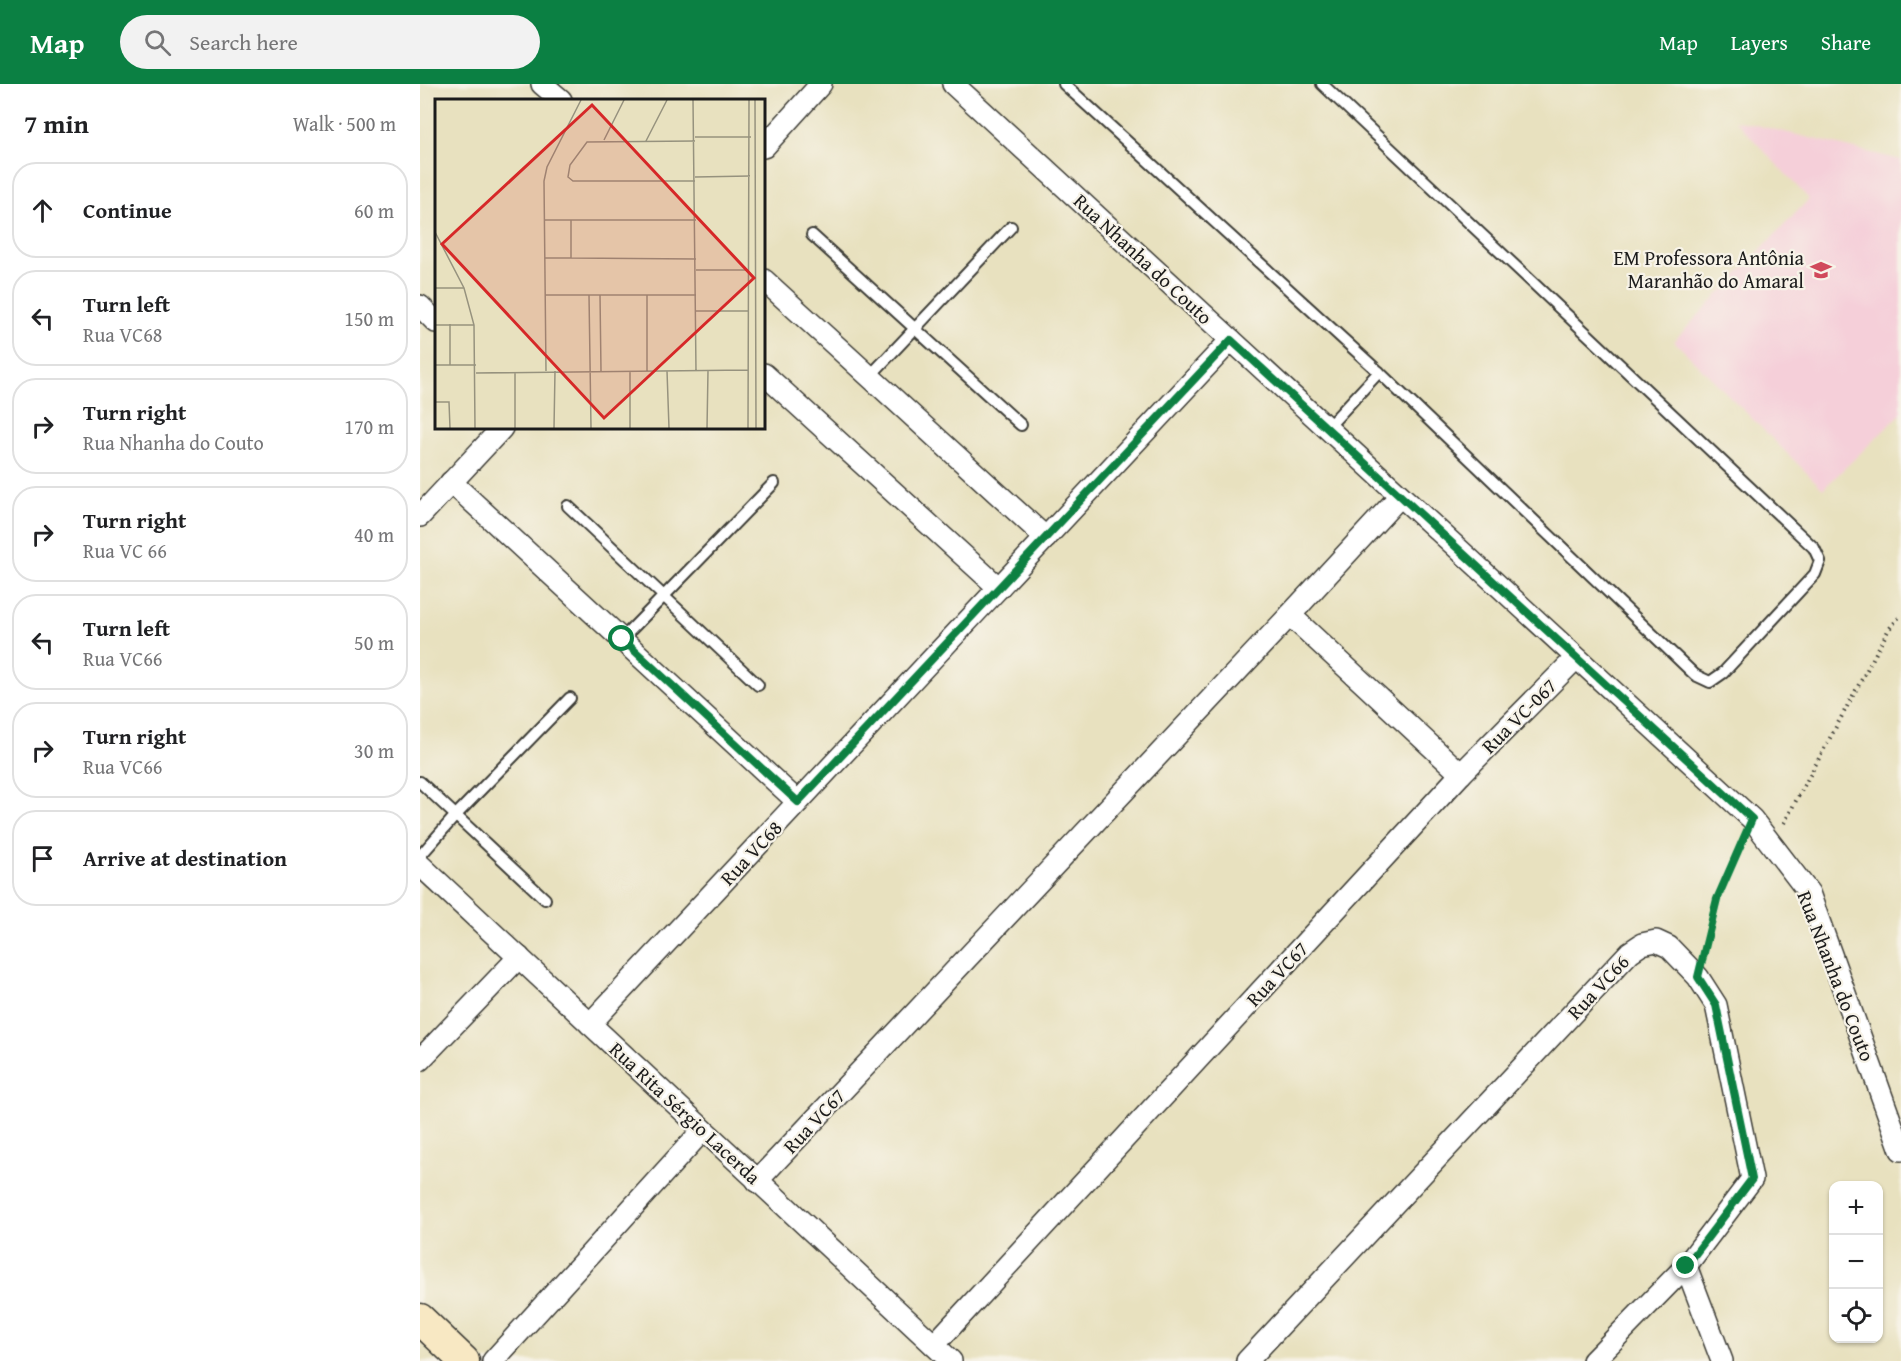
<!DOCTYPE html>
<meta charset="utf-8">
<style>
body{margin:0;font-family:"Gentium Book Plus",serif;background:#f2f2f2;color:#202124}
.controls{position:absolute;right:18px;bottom:18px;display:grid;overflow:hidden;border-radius:12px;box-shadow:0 2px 4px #0004}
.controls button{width:54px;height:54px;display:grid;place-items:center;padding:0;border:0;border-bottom:2px solid #e0e0e0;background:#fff;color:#202124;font:30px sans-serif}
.stop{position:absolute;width:18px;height:18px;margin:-14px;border:4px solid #0b8043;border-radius:50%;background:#fff}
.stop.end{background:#0b8043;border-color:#fff;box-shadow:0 2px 6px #0008}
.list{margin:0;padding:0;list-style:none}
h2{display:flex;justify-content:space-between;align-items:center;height:78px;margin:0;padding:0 24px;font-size:26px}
h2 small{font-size:20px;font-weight:400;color:#757577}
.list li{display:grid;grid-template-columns:39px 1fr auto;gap:18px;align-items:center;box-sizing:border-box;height:96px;margin:0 12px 12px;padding:0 12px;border:2px solid #e0e0e0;border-radius:24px}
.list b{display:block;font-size:22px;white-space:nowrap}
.list p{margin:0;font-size:20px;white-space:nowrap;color:#757577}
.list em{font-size:20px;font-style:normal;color:#757577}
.icon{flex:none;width:33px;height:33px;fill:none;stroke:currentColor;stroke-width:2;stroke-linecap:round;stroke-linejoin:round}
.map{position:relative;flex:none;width:1481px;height:1277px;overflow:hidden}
header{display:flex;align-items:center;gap:36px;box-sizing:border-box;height:84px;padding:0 30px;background:#0b8043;color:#fff}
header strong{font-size:28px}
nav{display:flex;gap:33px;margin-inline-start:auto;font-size:21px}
.search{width:420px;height:54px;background:#f2f2f2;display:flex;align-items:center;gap:15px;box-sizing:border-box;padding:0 21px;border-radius:33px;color:#757577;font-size:22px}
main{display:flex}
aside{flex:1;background:#fff}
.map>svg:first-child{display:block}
</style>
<header>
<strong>Map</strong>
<div class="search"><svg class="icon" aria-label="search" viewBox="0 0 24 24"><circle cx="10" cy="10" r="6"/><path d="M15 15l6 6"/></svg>Search here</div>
<nav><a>Map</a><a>Layers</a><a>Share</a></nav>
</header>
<main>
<aside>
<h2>7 min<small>Walk · 500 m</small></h2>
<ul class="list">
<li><svg class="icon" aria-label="ahead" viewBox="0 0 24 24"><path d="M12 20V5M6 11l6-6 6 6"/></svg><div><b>Continue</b></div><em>60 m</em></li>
<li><svg class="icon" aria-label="left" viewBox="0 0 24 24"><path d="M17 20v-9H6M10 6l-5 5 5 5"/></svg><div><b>Turn left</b><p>Rua VC68</p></div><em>150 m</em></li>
<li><svg class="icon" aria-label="right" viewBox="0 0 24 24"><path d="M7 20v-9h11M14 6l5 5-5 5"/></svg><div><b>Turn right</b><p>Rua Nhanha do Couto</p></div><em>170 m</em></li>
<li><svg class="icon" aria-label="right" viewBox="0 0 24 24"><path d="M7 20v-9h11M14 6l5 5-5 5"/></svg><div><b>Turn right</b><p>Rua VC 66</p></div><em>40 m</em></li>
<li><svg class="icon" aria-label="left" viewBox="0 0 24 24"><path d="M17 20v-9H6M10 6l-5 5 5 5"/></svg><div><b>Turn left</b><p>Rua VC66</p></div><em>50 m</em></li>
<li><svg class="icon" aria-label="right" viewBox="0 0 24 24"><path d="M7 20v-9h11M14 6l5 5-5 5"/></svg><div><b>Turn right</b><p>Rua VC66</p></div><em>30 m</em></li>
<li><svg class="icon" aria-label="arrive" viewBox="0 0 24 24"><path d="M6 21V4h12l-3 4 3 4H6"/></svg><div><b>Arrive at destination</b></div></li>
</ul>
</aside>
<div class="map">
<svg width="1481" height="1277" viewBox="0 0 1481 1277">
<rect width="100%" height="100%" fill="#f7f3e8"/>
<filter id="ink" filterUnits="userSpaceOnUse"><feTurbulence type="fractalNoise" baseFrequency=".0167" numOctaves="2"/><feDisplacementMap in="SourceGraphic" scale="12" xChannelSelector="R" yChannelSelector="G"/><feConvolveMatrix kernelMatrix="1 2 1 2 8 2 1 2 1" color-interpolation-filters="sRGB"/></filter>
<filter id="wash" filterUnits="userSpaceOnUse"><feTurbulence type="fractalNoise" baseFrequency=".008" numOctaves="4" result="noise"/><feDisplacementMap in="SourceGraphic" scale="24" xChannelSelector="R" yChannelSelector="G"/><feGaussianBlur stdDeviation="1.35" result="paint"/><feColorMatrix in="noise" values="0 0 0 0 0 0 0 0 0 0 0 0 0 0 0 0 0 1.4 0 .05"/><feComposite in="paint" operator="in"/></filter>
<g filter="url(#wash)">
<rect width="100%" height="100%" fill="#e8e1bf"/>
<polygon fill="#f5cfd9" points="1315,36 1481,76 1481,330 1403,405 1254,257 1389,115"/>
</g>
<g filter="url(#ink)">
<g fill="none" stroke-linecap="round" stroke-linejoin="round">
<defs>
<g id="service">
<polyline points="644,0 959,288 1275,591 1290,598 1303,589 1395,490 1400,477 1394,464 902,0"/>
<polyline points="392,151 601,341"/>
<polyline points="450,292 591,143"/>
<polyline points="907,344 959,288"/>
<polyline points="148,422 338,601"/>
<polyline points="202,555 354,399"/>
<polyline points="0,698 125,815"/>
<polyline points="0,772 36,731 150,614"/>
</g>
<g id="minor">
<polyline points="122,0 141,16"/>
<polyline points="533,0 1332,735 1389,809 1481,1066"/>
<polyline points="344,63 401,0"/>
<polyline points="344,196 626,454"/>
<polyline points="0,222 16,238"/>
<polyline points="344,290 579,504"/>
<polyline points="31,398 378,718"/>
<polyline points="0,432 82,344"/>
<polyline points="870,531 980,412"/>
<polyline points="1041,690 1156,574"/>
<polyline points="0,781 531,1277"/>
<polyline points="170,940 811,256"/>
<polyline points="0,976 99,873"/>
<polyline points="337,1097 870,531 1041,690 514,1261"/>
<polyline points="1266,1182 1302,1277"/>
<polyline points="73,1277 282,1047"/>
<polyline points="827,1277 1210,868 1222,860 1236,857 1249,863 1278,893 1296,921 1332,1095 1266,1182 1173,1277"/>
</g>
<polyline id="secondary" points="0,1235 44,1277"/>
</defs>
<use href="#service" stroke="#3b3a34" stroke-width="14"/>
<use href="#minor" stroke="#3b3a34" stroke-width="24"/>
<use href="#secondary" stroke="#3b3a34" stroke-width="33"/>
<g stroke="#3b3a34" stroke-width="4" stroke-dasharray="1.5 4.5" stroke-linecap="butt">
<polyline points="1364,739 1469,545 1481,531"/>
<polyline points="1284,866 1297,815 1321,760"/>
</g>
<use href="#service" stroke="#fff" stroke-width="10"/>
<use href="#minor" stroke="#fff" stroke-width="21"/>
<use href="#secondary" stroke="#f8e8c3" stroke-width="30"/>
</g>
</g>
<g fill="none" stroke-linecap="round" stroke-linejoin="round" filter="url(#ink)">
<polyline stroke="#0b8043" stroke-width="8" points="202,555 378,718 811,256 1332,735 1297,815 1278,893 1296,921 1332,1095 1266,1182"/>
</g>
<defs>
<symbol id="school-bare" viewBox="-9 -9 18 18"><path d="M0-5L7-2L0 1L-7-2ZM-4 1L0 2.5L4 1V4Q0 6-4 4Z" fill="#d1495b" stroke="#f7f3e8" stroke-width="2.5" paint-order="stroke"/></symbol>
</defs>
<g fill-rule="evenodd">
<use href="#school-bare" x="1386" y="171" width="30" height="30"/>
</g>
<g text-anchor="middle" stroke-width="4.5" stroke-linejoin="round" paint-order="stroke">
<g font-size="20" fill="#1c1c1c" stroke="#f7f3e8" text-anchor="end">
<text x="1384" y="181">EM Professora Antônia<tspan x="1384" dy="23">Maranhão do Amaral</tspan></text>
</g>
<g font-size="20" fill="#1c1c1c" stroke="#f7f3e8">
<text transform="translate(723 175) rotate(43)" y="7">Rua Nhanha do Couto</text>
<text transform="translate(1099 632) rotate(-45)" y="7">Rua VC-067</text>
<text transform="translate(331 769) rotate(-47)" y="7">Rua VC68</text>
<text transform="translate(857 890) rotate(-47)" y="7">Rua VC67</text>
<text transform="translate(1416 892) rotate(69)" y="7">Rua Nhanha do Couto</text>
<text transform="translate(1178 903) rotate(-47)" y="7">Rua VC66</text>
<text transform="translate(265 1029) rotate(43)" y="7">Rua Rita Sérgio Lacerda</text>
<text transform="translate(394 1037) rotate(-47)" y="7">Rua VC67</text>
</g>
</g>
<g transform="translate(15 15)">
<rect width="330" height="330" fill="#e8e1bf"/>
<path fill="none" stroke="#96927e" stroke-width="1.5" d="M258,1l3,271M320,1l1,328M260,38h56M169,41l20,-40M211,42l21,-41M260,78l55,-1M260,82h-122l-5,-4 2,-12 17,-23 108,-1M110,121h26M261,121h-125v38l125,1M0,133l29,56 10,37 1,103M110,159h26M261,171h53M0,189h29M110,196h151M154,196l2,133M165,196l1,76M212,196v76M261,212h53M0,226h39M0,266h15v-41M15,266h26M111,272l-2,-190 3,-14 34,-67M195,272v57M232,272l2,57M80,273v56M41,274l272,-3M0,303h14l1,26M119,329l1,-57M272,329l1,-57M313,329l1,-328"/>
<path fill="#d62828" fill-opacity="0.15" stroke="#d62828" stroke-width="3" d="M157,6l162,173 -150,140 -162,-174z"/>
<rect width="330" height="330" fill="none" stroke="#1c1c1c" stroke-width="3"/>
</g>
</svg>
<div class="controls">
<button>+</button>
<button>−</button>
<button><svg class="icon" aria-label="locate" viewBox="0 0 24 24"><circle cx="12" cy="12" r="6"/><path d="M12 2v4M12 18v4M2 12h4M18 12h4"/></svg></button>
</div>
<div class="stop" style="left:202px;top:555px"></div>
<div class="stop end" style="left:1266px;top:1182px"></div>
</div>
</main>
